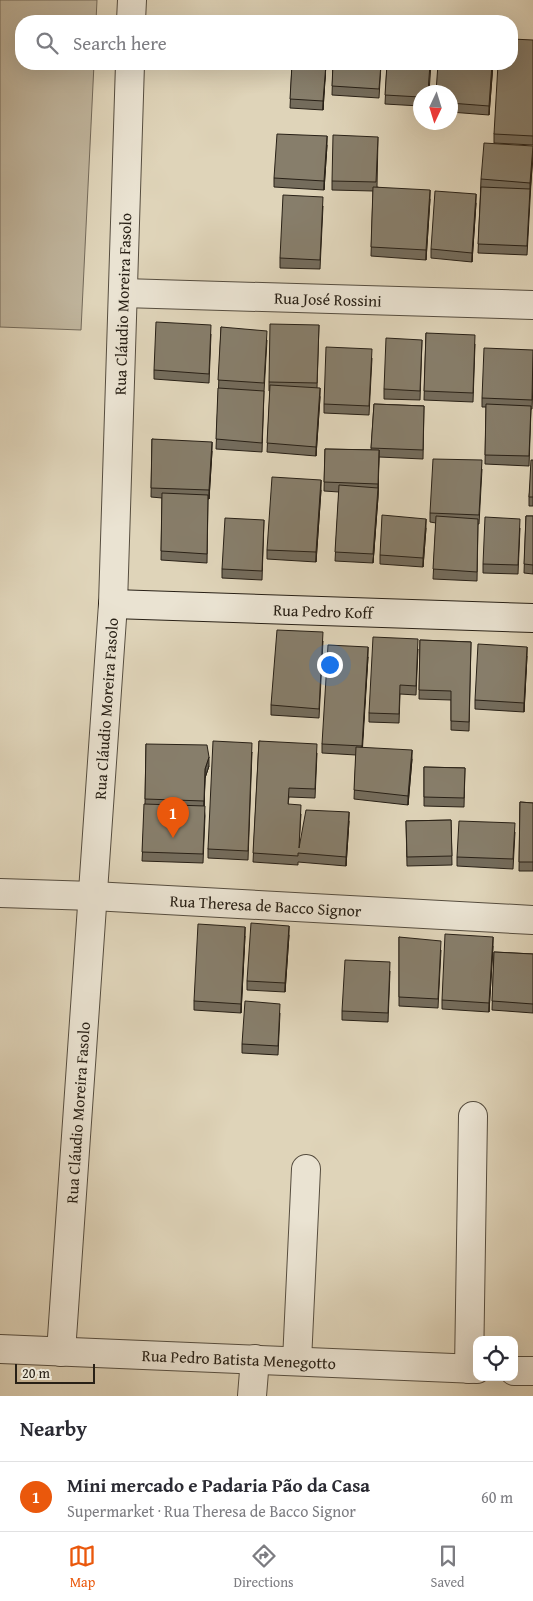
<!DOCTYPE html>
<meta charset="utf-8">
<style>
body{margin:0;font-family:"Gentium Book Plus",serif;background:#f7f7f7;color:#2b2b33}
.controls{position:absolute;right:15px;bottom:15px;display:grid;overflow:hidden;border-radius:10px;box-shadow:0 5px 20px #0002}
.controls button{width:45px;height:45px;display:grid;place-items:center;padding:0;border:0;border-bottom:1px solid #e1e1e2;background:#fff;color:#2b2b33;font:25px sans-serif}
.compass{position:absolute;left:413px;top:85px;width:45px;height:45px;border-radius:50%;background:#fff;box-shadow:0 5px 20px #0002;rotate:184deg}
.scale{position:absolute;left:15px;bottom:12px;width:80px;box-sizing:border-box;padding-left:5px;border:2px solid #282016;border-top:0;font-size:14px;line-height:18px;white-space:nowrap;color:#282016;-webkit-text-stroke:4px #eae3d2;paint-order:stroke}
.you{position:absolute;left:329px;top:664px;width:18px;height:18px;margin:-12px;border:4px solid #fff;border-radius:50%;background:#1a73e8;box-shadow:0 0 0 8px #1a73e833}
.badge{display:grid;place-items:center;width:32px;height:32px;border-radius:50%;background:#ea580c;color:#fff;font-size:16px;font-weight:700}
.pin{position:absolute;translate:-50% -41px;filter:drop-shadow(0 1px 2px #0008)}
.pin::after{content:'';position:absolute;top:26px;width:18px;height:15px;background:inherit;clip-path:polygon(0 0,100% 0,50% 100%)}
.list{margin:0;padding:0;list-style:none}
h2{display:flex;justify-content:space-between;align-items:center;height:65px;margin:0;padding:0 20px;font-size:21px}
h2 small{font-size:16px;font-weight:400;color:#7c7c81}
.list li{display:grid;grid-template-columns:32px 1fr auto;gap:15px;align-items:center;box-sizing:border-box;height:70px;padding:0 20px;border-top:1px solid #e1e1e2}
.list b{display:block;font-size:19px;white-space:nowrap}
.list p{margin:0;font-size:16px;white-space:nowrap;color:#7c7c81}
.list em{font-size:16px;font-style:normal;color:#7c7c81}
.icon{flex:none;width:28px;height:28px;fill:none;stroke:currentColor;stroke-width:2;stroke-linecap:round;stroke-linejoin:round}
.map{position:relative;flex:none;width:533px;height:1396px;overflow:hidden}
.search{position:absolute;background:#fff;box-shadow:0 5px 20px #0002;left:15px;right:15px;top:15px;height:55px;display:flex;align-items:center;gap:12px;box-sizing:border-box;padding:0 18px;border-radius:20px;color:#7c7c81;font-size:19px}
.sheet{height:135px;background:#fff}
nav{display:flex;justify-content:space-around;align-items:center;box-sizing:border-box;height:70px;border-top:1px solid #e1e1e2;background:#fff;font-size:14px;color:#7c7c81}
nav a{display:grid;justify-items:center;gap:2px}
nav .on{color:#ea580c}
.map>svg:first-child{display:block}
</style>
<div class="map">
<svg width="533" height="1396" viewBox="0 0 533 1396">
<rect width="100%" height="100%" fill="#dfd4b9"/>
<filter id="stains"><feTurbulence type="fractalNoise" baseFrequency=".004" numOctaves="4"/><feColorMatrix values="0 0 0 0 .2 0 0 0 0 .09 0 0 0 0 .02 0 0 0 .5 -.17"/></filter>
<radialGradient id="worn" r=".72"><stop offset=".6" stop-color="#630" stop-opacity="0"/><stop offset="1" stop-color="#630" stop-opacity=".3"/></radialGradient>
<polygon fill="#c0b59d" stroke="#746a5a" points="0,0 97,0 96,21 21,21 21,64 94,64 81,330 0,327"/>
<g fill="none" stroke-linecap="round" stroke-linejoin="round">
<defs>
<g id="street">
<polyline points="131,21 132,0"/>
<path id="s1" d="M123,293l410,12"/>
<path id="s2" d="M0,893l93,3 440,24"/>
<path id="s3" d="M0,1349l477,20"/>
<path id="s4" d="M61,1352l52,-748 17,-540"/>
<polyline points="297,1361 306,1169"/>
<polyline points="469,1369 473,1116"/>
<polyline points="514,1371 533,1371"/>
<polyline points="252,1396 255,1359"/>
</g>
<g id="secondary">
<path id="s5" d="M113,604l420,14"/>
</g>
</defs>
<use href="#street" stroke="#564d3f" stroke-width="30"/>
<use href="#secondary" stroke="#282016" stroke-width="30"/>
<use href="#street" stroke="#eae3d2" stroke-width="28"/>
<use href="#secondary" stroke="#eae3d2" stroke-width="28"/>
</g>
<g fill="#746c5c" stroke="#282016">
<polygon points="533,40 533,145 494,143 494,134"/>
<polygon points="292,64 326,64 323,110 290,108"/>
<polygon points="333,64 381,64 379,98 332,95"/>
<polygon points="387,64 431,64 429,92 420,92 420,106 385,104"/>
<polygon points="493,64 489,115 450,112 450,92"/>
<polygon points="378,137 377,187 430,199 426,260 371,256 373,191 332,190 332,181"/>
<polygon points="327,145 324,190 274,187 274,178"/>
<polygon points="533,146 527,255 478,253 481,179"/>
<polygon points="476,203 472,262 431,258 431,249"/>
<polygon points="323,206 320,269 280,268 280,258"/>
<polygon points="319,325 317,388 320,397 316,456 267,452 270,391 269,391 269,382"/>
<polygon points="221,327 267,340 264,392 262,452 216,449"/>
<polygon points="426,333 475,344 473,402 424,400"/>
<polygon points="211,334 209,383 154,379 154,370"/>
<polygon points="422,340 420,400 384,399 384,389"/>
<polygon points="533,350 533,383 532,409 531,409 529,466 485,464 486,407 482,407 482,398"/>
<polygon points="372,358 369,415 324,413 324,404"/>
<polygon points="374,404 424,406 423,459 379,457 378,497 373,563 335,561 339,492 324,491 325,449 371,450"/>
<polygon points="152,439 212,451 209,499 208,499 207,563 161,560 162,498 151,497"/>
<polygon points="533,460 533,506 529,506 529,497"/>
<polygon points="482,469 479,524 478,524 477,581 433,579 436,523 430,522 430,513"/>
<polygon points="321,490 316,562 267,559 267,550"/>
<polygon points="526,516 533,516 533,574 524,573"/>
<polygon points="264,520 262,580 222,578 222,569"/>
<polygon points="426,528 423,567 380,564 380,555"/>
<polygon points="520,528 518,574 483,573 483,564"/>
<polygon points="420,640 471,642 469,731 451,730 451,700 419,699"/>
<polygon points="323,641 319,718 271,715 271,705"/>
<polygon points="418,649 416,695 400,694 399,723 369,722 369,713"/>
<polygon points="527,656 524,712 475,709 475,700"/>
<polygon points="368,657 362,748 412,759 408,805 354,799 356,755 322,753 322,744"/>
<polygon points="259,741 317,753 315,798 289,797 288,804 301,814 299,845 349,821 346,866 298,862 298,865 253,862"/>
<polygon points="146,744 209,766 205,778 204,806 205,816 203,863 142,861 145,804"/>
<polygon points="252,752 248,860 208,858 208,849"/>
<polygon points="424,767 465,768 464,807 424,806"/>
<polygon points="520,802 533,803 533,871 519,871"/>
<polygon points="451,820 452,865 407,866 406,821"/>
<polygon points="515,832 513,869 457,866 457,857"/>
<polygon points="289,935 285,992 247,990 247,981"/>
<polygon points="245,936 241,1013 194,1010 194,1001"/>
<polygon points="399,937 441,950 438,1008 399,1006"/>
<polygon points="493,946 489,1012 442,1009 442,1000"/>
<polygon points="494,952 533,954 533,1013 492,1010"/>
<polygon points="390,971 388,1022 342,1020 342,1011"/>
<polygon points="280,1013 278,1055 242,1053 242,1044"/>
</g>
<g fill="#5e584b" stroke="#282016">
<polygon points="326,64 323,110 323,101"/>
<polygon points="492,64 493,64 489,115 489,106"/>
<polygon points="327,136 327,145 324,190 324,181"/>
<polygon points="533,148 533,158 530,192 530,183"/>
<polygon points="430,190 430,199 426,260 426,250"/>
<polygon points="476,194 476,203 472,262 472,253"/>
<polygon points="320,388 320,397 316,456 316,447"/>
<polygon points="212,442 212,451 209,499 209,490"/>
<polygon points="379,450 378,497 373,563 378,489"/>
<polygon points="321,480 321,490 316,562 316,552"/>
<polygon points="426,519 426,528 423,567 423,558"/>
<polygon points="368,647 368,657 362,756 362,746"/>
<polygon points="527,647 527,656 524,712 524,703"/>
<polygon points="412,750 412,759 408,805 408,796"/>
<polygon points="209,757 209,766 205,778 204,810 205,769"/>
<polygon points="349,812 349,821 346,866 346,857"/>
<polygon points="289,926 289,935 285,992 285,983"/>
<polygon points="245,927 245,936 241,1013 241,1004"/>
<polygon points="493,937 493,946 489,1012 489,1003"/>
</g>
<g fill="#877e6b" stroke="#282016">
<polygon points="512,39 533,40 533,136 494,134 498,64 512,64"/>
<polygon points="292,64 326,64 323,101 290,99"/>
<polygon points="333,64 381,64 379,89 332,86"/>
<polygon points="387,64 430,64 428,92 420,92 420,97 385,95"/>
<polygon points="438,64 492,64 489,106 450,103 450,92 436,92"/>
<polygon points="277,134 327,136 324,181 274,178"/>
<polygon points="333,135 378,137 376,182 332,181"/>
<polygon points="484,143 533,146 530,183 481,179"/>
<polygon points="373,187 430,190 426,250 371,247"/>
<polygon points="481,187 530,189 527,246 478,244"/>
<polygon points="435,191 476,194 472,253 431,249"/>
<polygon points="283,195 323,197 320,260 280,258"/>
<polygon points="156,322 211,325 209,374 154,370"/>
<polygon points="270,324 319,325 317,383 269,382"/>
<polygon points="221,327 267,331 264,383 218,380"/>
<polygon points="426,333 475,335 473,393 424,391"/>
<polygon points="386,338 422,340 420,391 384,389"/>
<polygon points="326,347 372,349 369,406 324,404"/>
<polygon points="484,348 533,350 532,400 482,398"/>
<polygon points="270,385 320,388 316,447 267,443"/>
<polygon points="218,388 264,391 262,443 216,439"/>
<polygon points="374,404 424,406 423,450 371,448"/>
<polygon points="486,404 531,406 529,456 485,455"/>
<polygon points="152,439 212,442 209,490 151,488"/>
<polygon points="325,449 379,450 378,484 324,482"/>
<polygon points="433,459 482,460 479,515 430,513"/>
<polygon points="531,460 533,460 533,497 529,497"/>
<polygon points="272,477 321,480 316,552 267,550"/>
<polygon points="339,485 378,488 373,554 335,552"/>
<polygon points="162,493 208,495 207,554 161,551"/>
<polygon points="382,515 426,519 423,558 380,555"/>
<polygon points="436,516 478,519 477,572 433,569"/>
<polygon points="526,516 533,516 533,565 524,564"/>
<polygon points="485,517 520,519 518,565 483,564"/>
<polygon points="225,518 264,520 262,571 222,569"/>
<polygon points="277,630 323,632 319,709 271,705"/>
<polygon points="373,637 418,639 416,686 400,685 399,714 369,713"/>
<polygon points="420,640 471,642 469,722 451,721 451,691 419,690"/>
<polygon points="478,644 527,647 524,703 475,700"/>
<polygon points="328,645 368,647 362,746 322,744"/>
<polygon points="213,741 252,743 248,851 208,849"/>
<polygon points="259,741 317,744 315,789 289,788 288,804 301,805 299,848 306,810 349,812 346,857 298,853 298,856 253,853"/>
<polygon points="146,744 207,745 209,757 205,769 204,801 145,799"/>
<polygon points="356,747 412,750 408,796 354,790"/>
<polygon points="424,767 465,768 464,798 424,797"/>
<polygon points="520,802 533,803 533,862 519,862"/>
<polygon points="144,804 205,806 203,854 142,852"/>
<polygon points="451,820 452,856 407,857 406,821"/>
<polygon points="459,821 515,823 513,859 457,857"/>
<polygon points="251,923 289,926 285,983 247,981"/>
<polygon points="198,924 245,927 241,1004 194,1001"/>
<polygon points="445,934 493,937 489,1003 442,1000"/>
<polygon points="399,937 441,941 438,999 399,997"/>
<polygon points="494,952 533,954 533,1004 492,1001"/>
<polygon points="345,960 390,962 388,1013 342,1011"/>
<polygon points="245,1001 280,1004 278,1046 242,1044"/>
</g>
<g text-anchor="middle" stroke-width="5" stroke-linejoin="round" paint-order="stroke">
<g font-size="16" fill="#282016" stroke="#eae3d2">
<text dy="6" stroke="none"><textPath href="#s1" startOffset="205">Rua José Rossini</textPath></text>
<text dy="6" stroke="none"><textPath href="#s4" startOffset="1050">Rua Cláudio Moreira Fasolo</textPath></text>
<text dy="6" stroke="none"><textPath href="#s5" startOffset="210">Rua Pedro Koff</textPath></text>
<text dy="6" stroke="none"><textPath href="#s4" startOffset="645">Rua Cláudio Moreira Fasolo</textPath></text>
<text dy="6" stroke="none"><textPath href="#s2" startOffset="266">Rua Theresa de Bacco Signor</textPath></text>
<text dy="6" stroke="none"><textPath href="#s4" startOffset="240">Rua Cláudio Moreira Fasolo</textPath></text>
<text dy="6" stroke="none"><textPath href="#s3" startOffset="239">Rua Pedro Batista Menegotto</textPath></text>
</g>
</g>
<rect width="100%" height="100%" filter="url(#stains)"/>
<rect width="100%" height="100%" fill="url(#worn)"/>
</svg>
<div class="controls">
<button><svg class="icon" aria-label="locate" viewBox="0 0 24 24"><circle cx="12" cy="12" r="6"/><path d="M12 2v4M12 18v4M2 12h4M18 12h4"/></svg></button>
</div>
<svg class="compass" viewBox="-18 -18 36 36"><path d="M0-13l5 13h-10z" fill="#e53935"/><path d="M0 13l5-13h-10z" fill="#7c7c81"/></svg>
<div class="scale">20 m</div>
<div class="you"></div>
<div class="pin badge" style="left:173px;top:838px">1</div>
<div class="search"><svg class="icon" aria-label="search" viewBox="0 0 24 24"><circle cx="10" cy="10" r="6"/><path d="M15 15l6 6"/></svg>Search here</div>
</div>
<section class="sheet">
<h2>Nearby<small></small></h2>
<ul class="list">
<li><span class="badge">1</span><div><b>Mini mercado e Padaria Pão da Casa</b><p>Supermarket · Rua Theresa de Bacco Signor</p></div><em>60 m</em></li>
</ul>
</section>
<nav>
<a class="on"><svg class="icon" aria-label="map" viewBox="0 0 24 24"><path d="M3 6l6-2 6 2 6-2v14l-6 2-6-2-6 2zM9 4v14M15 6v14"/></svg>Map</a>
<a><svg class="icon" aria-label="directions" viewBox="0 0 24 24"><path d="M12 3l9 9-9 9-9-9zM9 14v-3h6M13 9l2 2-2 2"/></svg>Directions</a>
<a><svg class="icon" aria-label="saved" viewBox="0 0 24 24"><path d="M7 4h10v16l-5-4-5 4z"/></svg>Saved</a>
</nav>
